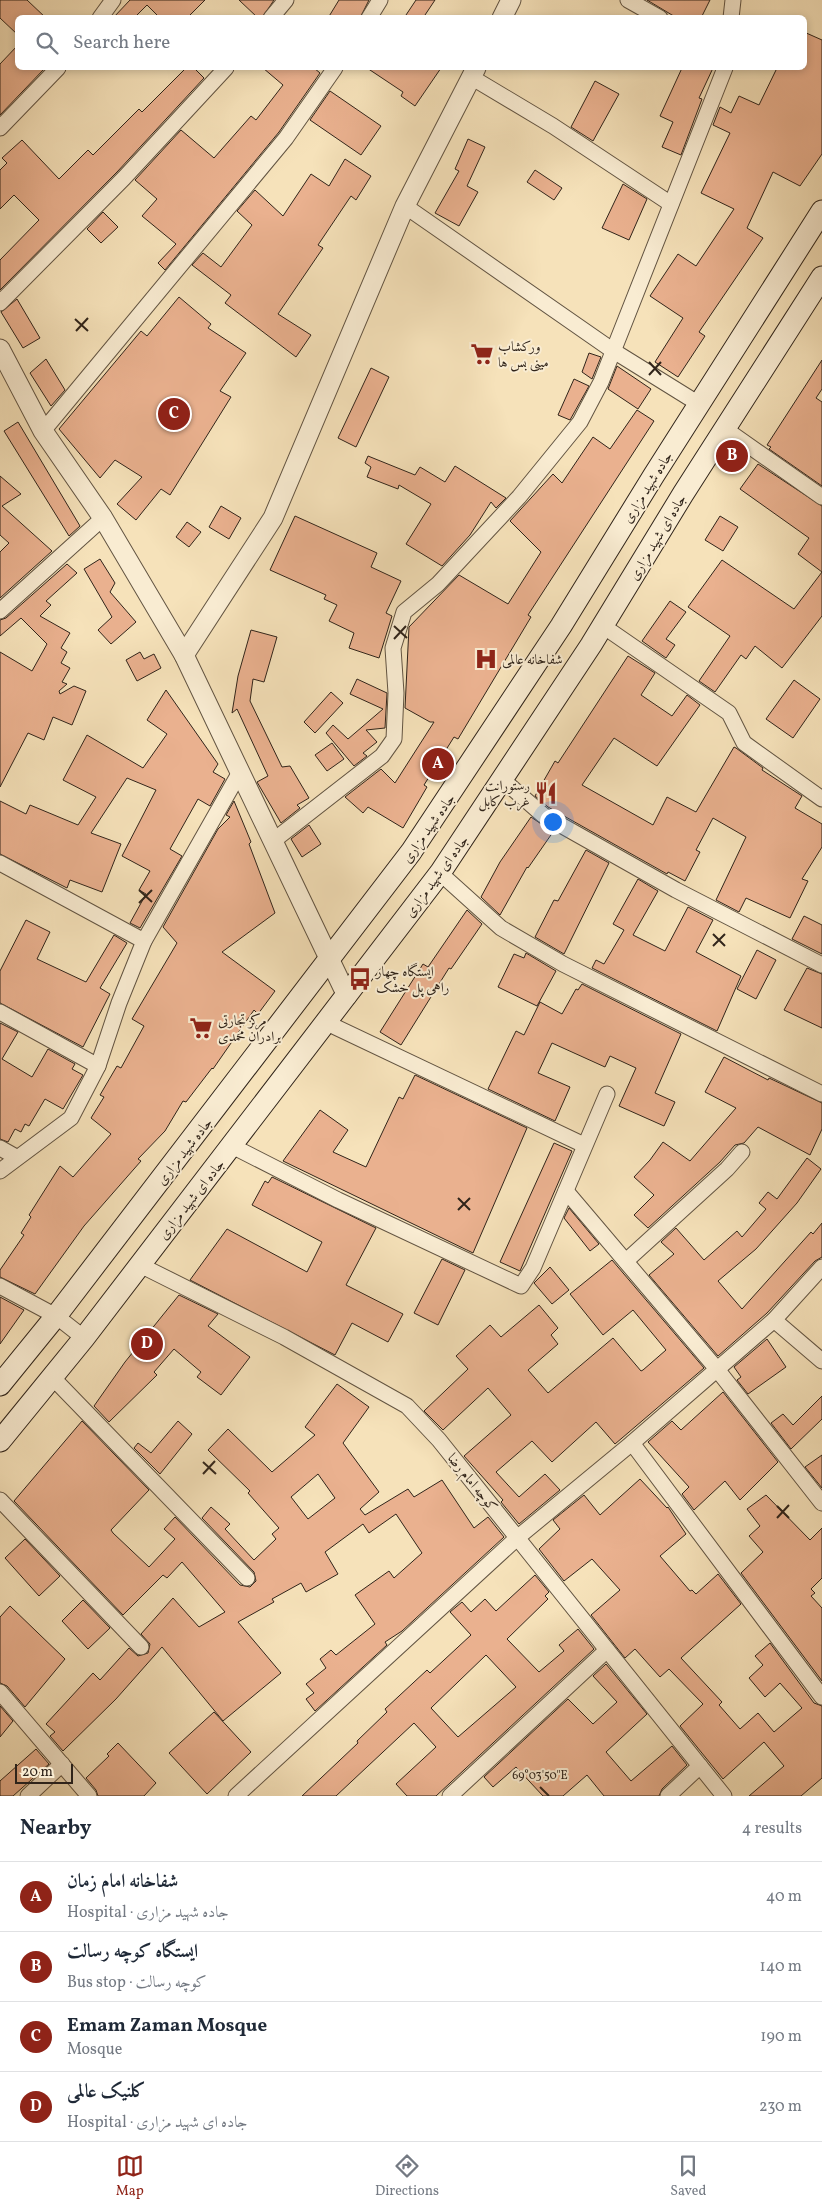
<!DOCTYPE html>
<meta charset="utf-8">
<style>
body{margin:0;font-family:Vollkorn,Amiri,serif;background:#f6f6f7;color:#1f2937}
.scale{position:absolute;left:15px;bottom:12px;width:58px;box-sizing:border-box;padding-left:5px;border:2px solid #30241a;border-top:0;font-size:14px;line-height:18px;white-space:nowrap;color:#30241a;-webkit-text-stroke:4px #f9ecd2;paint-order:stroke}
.you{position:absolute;left:552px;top:821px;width:18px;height:18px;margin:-12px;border:4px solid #fff;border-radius:50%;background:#1a73e8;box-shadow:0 0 0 8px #1a73e833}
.badge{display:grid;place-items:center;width:32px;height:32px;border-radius:50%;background:#8f2418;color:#fff;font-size:16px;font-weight:700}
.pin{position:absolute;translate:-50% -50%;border:2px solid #fff;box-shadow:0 1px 5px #0006}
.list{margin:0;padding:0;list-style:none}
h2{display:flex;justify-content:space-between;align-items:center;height:65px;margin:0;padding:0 20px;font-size:21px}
h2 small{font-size:16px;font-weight:400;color:#747a83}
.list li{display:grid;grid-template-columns:32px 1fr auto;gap:15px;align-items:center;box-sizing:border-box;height:70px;padding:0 20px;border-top:1px solid #e0e1e3}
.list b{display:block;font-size:19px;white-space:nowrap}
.list p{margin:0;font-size:16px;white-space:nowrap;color:#747a83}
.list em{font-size:16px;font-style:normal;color:#747a83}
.icon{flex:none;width:28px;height:28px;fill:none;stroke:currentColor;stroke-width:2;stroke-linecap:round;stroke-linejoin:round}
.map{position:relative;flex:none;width:822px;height:1796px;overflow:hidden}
.search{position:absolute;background:#fff;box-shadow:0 2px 8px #0003;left:15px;right:15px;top:15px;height:55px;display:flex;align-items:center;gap:12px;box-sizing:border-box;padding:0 18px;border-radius:8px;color:#747a83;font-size:19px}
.sheet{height:345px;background:#fff}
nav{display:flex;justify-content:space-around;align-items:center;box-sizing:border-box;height:70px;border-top:1px solid #e0e1e3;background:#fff;font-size:14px;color:#747a83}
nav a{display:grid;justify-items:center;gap:2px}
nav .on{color:#8f2418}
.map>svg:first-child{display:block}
</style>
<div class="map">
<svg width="822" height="1796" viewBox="0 0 822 1796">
<rect width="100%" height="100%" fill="#f6e2ba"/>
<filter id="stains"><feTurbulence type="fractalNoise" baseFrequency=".004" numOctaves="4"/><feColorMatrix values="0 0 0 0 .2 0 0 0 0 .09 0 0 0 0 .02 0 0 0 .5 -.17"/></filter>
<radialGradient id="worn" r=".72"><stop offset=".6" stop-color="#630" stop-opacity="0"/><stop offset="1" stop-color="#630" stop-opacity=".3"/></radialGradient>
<g fill="#eab18f" stroke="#30241a" fill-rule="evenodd">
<polygon points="0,0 27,0 46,18 18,18 18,35 0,18"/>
<polygon points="130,0 205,0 187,18 160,18 147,5 134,18 113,18"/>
<polygon points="239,0 274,0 262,18 258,18"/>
<polygon points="339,0 369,0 360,18 328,18"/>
<polygon points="416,0 435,0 423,18 404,18"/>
<polygon points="647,0 710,0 701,18 677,18"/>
<polygon points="804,32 822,40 822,154 800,186 773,172 747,228 763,238 699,332 705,336 678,377 655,362 683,318 650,296 678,254 696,266 734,209 701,193 730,133 713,125 720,107 731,113 739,96 759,105 777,68 804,68"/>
<polygon points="18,45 18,68 45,68 0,115 0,64"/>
<polygon points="186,68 194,68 204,78 117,172 0,290 0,260 39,220 14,195 0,209 0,170 7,163 2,158 22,140 59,179 88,150 93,155 139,109 142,112"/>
<polygon points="263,68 314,68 320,73 279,132 165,270 158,263 176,244 142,216 157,199 135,180 181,130 214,158 251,116 256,120 283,85"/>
<polygon points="367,68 441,68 415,106 401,96 403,92"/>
<polygon points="682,68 713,68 699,98 702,99 681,155 662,147 673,122 660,116"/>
<polygon points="595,81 619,94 593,141 571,127"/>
<polygon points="330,91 381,126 361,155 310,120"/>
<polygon points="468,139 485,147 467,186 478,192 459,226 435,213 459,171 455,169"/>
<polygon points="345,159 371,176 356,200 351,196 318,245 323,248 278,314 311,335 296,357 225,303 231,295 192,265 203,253 221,267 252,225 237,211 255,190 283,216 311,174 329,186"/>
<polygon points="535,170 562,188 554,200 527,182"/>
<polygon points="623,184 647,199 629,240 602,228"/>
<polygon points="103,212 118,227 101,243 87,229"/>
<polygon points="179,297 211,324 208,328 246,353 220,391 231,397 170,495 161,489 136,520 117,504 142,477 115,460 100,478 59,429 141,331 147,336"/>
<polygon points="17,299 40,338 23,348 1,312"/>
<polygon points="589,353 601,357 592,379 582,372"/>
<polygon points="46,359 65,390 51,406 30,373"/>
<polygon points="822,360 822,389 816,398 822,402 822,486 769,449 771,447 767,445"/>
<polygon points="617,366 651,389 638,409 608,389"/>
<polygon points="371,368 389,377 356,447 338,438"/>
<polygon points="574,379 589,386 570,420 558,415"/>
<polygon points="637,410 654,421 528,615 531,617 458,739 454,737 424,785 427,787 403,828 368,807 363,813 345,797 381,769 395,783 434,722 430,722 405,708 409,627 459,575 508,604 541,552 510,521 553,474 562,483 593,437 610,449"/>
<polygon points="18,422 80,526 69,536 4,431"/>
<polygon points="368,456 415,475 420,467 445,482 455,466 506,498 496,508 491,502 470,535 442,566 406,544 431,504 399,485 398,489 367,477 371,467 365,463"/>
<polygon points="758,464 822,506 822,616 782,668 755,646 746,659 741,655 715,692 699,681 730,636 688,607 722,560 794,609 822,572 798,554 809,538 740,489"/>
<polygon points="0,476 21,494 2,506 52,551 0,598 0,552 9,543 0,535"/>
<polygon points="221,506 241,518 229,539 209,527"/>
<polygon points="295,516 377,553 371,567 401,581 386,613 392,616 379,658 349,648 354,633 329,621 337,605 324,599 326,595 270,570"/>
<polygon points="720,516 738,527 723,551 705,540"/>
<polygon points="187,522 201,532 189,547 176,537"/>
<polygon points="100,559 115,583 110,592 136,622 111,644 98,630 112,617 84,569"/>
<polygon points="67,564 77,573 46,601 51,605 40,616 70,633 61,648 67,652 61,663 70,668 62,682 67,684 59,691 60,694 74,686 86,691 72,725 53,717 44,740 28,733 0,787 0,652 32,671 47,644 21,618 0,636 0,620 6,618"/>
<polygon points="670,601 686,612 666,639 675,645 666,658 642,641"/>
<polygon points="251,630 277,637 264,682 253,679 250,701 282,767 290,766 309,798 297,805 300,808 281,823 257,782 268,776 237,709 232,713 238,676"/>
<polygon points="140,652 144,659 154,654 161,668 137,681 126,660"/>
<polygon points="628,656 655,673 641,695 672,716 687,695 700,705 657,766 614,738 582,785 653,825 667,797 696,812 734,747 736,748 763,768 762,770 802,796 795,808 822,824 822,847 802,879 808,881 790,918 746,898 739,912 716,900 746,837 713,818 696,850 700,852 685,881 668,872 667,874 548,807 535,796 555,761 558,763"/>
<polygon points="357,679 387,693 385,728 366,730 377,742 363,753 367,756 354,766 326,733 333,725 348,739 383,709 350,694"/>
<polygon points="794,680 820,699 793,738 766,719"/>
<polygon points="166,690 218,764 213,772 225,779 210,806 198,799 170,849 182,856 140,928 130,923 146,894 139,890 150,871 122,856 156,790 127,778 91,833 121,844 102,892 70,880 67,888 0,854 0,801 26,814 30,805 78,825 96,797 63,780 87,735 143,768 167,734 147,720"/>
<polygon points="331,692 343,703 315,733 304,722"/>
<polygon points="332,743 344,759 327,771 315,755"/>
<polygon points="234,801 251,842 249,844 275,913 222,952 275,991 258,1014 254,1010 213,1069 212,1068 186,1102 183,1101 165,1131 138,1159 141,1161 84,1226 35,1294 0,1277 0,1270 24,1235 21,1233 31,1217 29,1215 60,1166 73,1177 111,1134 91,1118 104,1097 100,1095 117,1066 121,1068 144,1026 132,1019 177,943 163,927 218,829 230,817 226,815"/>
<polygon points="531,817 553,832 528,868 527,867 500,915 481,897 500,862"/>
<polygon points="309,825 321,844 302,857 291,839"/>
<polygon points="586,850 609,863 564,954 535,937 554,900 558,901"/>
<polygon points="638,879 658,891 633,935 665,951 688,907 713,920 696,952 741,976 717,1031 592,968 596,960 604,964 624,930 613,924"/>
<polygon points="467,910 482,924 451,969 449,968 401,1045 380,1032 423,964 428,967"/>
<polygon points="804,916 822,925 822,954 792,939"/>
<polygon points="26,920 50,932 37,959 86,982 114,935 127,943 100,988 110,994 83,1047 0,1003 0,971"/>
<polygon points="757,950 776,960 756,999 737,989"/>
<polygon points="526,953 556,971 537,1006 498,987 514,954 524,958"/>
<polygon points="807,968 822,974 822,1028 784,1010"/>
<polygon points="582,984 681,1034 655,1093 675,1102 664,1126 619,1106 636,1068 610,1056 605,1067 552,1043 538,1073 570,1087 555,1121 488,1089 516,1031 524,1035 540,1002 562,1014 576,989 578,990"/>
<polygon points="0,1023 18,1032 2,1059 32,1077 48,1049 75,1064 72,1069 83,1075 63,1109 45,1099 29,1126 25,1124 21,1132 15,1129 8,1142 0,1139"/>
<polygon points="724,1057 768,1080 769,1078 822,1103 822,1129 810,1155 758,1127 744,1143 735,1145 720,1162 648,1228 634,1215 654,1195 634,1177 650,1160 663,1142 690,1161 736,1108 705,1092"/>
<polygon points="415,1075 527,1128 473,1253 283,1161 320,1110 348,1130 333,1152 366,1167 399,1097 403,1099"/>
<polygon points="554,1143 572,1151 520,1271 500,1262"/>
<polygon points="807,1158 821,1169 797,1203 756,1249 718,1281 742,1309 811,1232 813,1234 822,1223 822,1257 815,1261 767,1313 718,1356 649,1275 674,1254 661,1242 676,1228 704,1260 737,1231 742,1237 766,1209 759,1203 768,1192 777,1199"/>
<polygon points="272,1177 376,1228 346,1285 403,1314 388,1342 352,1323 335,1355 190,1280 227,1229 307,1272 322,1242 252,1205 265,1181 268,1183"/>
<polygon points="569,1208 599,1244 590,1251 564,1218"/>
<polygon points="442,1259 465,1270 438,1325 414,1313"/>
<polygon points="612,1260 704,1368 615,1444 596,1422 552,1462 532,1441 496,1472 519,1497 545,1474 560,1490 519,1524 501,1502 503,1500 464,1456 511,1415 488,1388 443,1430 424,1411 468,1369 456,1356 490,1325 501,1337 539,1305 558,1328 551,1335 558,1344 528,1370 548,1393 613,1338 641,1371 643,1370 666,1350 633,1310 603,1335 570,1294"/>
<polygon points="550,1267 569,1290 552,1304 534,1283"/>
<polygon points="179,1295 218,1314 208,1326 250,1357 221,1395 197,1377 201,1372 174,1349 154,1372 157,1375 109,1422 94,1406 125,1362"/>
<polygon points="0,1297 24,1310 0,1344"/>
<polygon points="767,1339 786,1367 748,1394 737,1380 741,1377 734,1367"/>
<path d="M337,1384l32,23 -26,36 36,49 -19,17 5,6 43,-26 6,8 28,-17 32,48 14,-11 16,20 -102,94 -17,11 2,3 -72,66 -9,-12 8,-6 -8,-9 20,-16 -6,-9 11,-9 5,5 39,-31 -20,-29 34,-24 5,7 28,-25 -26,-39 -27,19 -6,-9 -38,28 13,22 -32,18 -5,-9 -29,16 2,3 -36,20 43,51 -58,48 -61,-74 -46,52 -53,52 -13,-15 5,-4 -9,-8 47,-51 7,7 29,-32 9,8 10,-3 2,-9 -9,-10 32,-36 26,29 26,-15 -43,-50 -15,16 -4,-3 -40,40 -109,-114 68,-80 67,69 -38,40 2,3 36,34 26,-28 -11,-10 11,-12 65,68 10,2 6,-6 -2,-9 -52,-54 9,-11 19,17 -5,5 29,31 22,-21 -4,-5 7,-6 -31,-35 2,-2 -42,-41 20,-21 44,43 43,-37 -10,-8zM318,1474l17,24 -27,21 -17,-22z"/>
<polygon points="723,1392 778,1462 740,1500 725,1481 694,1510 682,1494 689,1487 648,1442 672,1421 681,1430"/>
<polygon points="822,1396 822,1419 791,1449 771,1423 783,1414 793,1425"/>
<polygon points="178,1421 192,1434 160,1474 134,1448 138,1443 151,1453"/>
<polygon points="822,1455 822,1488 805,1467"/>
<polygon points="640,1479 667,1508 668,1507 686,1534 660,1556 690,1591 692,1590 696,1594 718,1574 741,1604 681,1658 722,1702 719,1705 740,1729 758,1713 774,1732 802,1708 780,1683 765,1697 749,1678 763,1665 755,1656 770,1643 814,1703 822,1706 822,1778 801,1796 749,1796 784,1766 764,1742 723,1779 680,1726 703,1704 669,1669 660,1677 635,1649 625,1658 591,1615 620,1590 592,1559 564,1581 539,1549 560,1529 553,1520 584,1495 600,1515"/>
<polygon points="766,1495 810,1540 822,1528 822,1578 811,1589 815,1593 811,1596 822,1608 822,1681 741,1573 763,1552 749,1536 760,1526 747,1509"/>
<polygon points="25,1539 60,1576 39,1596 5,1558"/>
<path d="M535,1575l14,17 -4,4 3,3 -41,40 32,33 25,-21 -5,-6 19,-16 16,20 -158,147h-29l-11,-12 40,-37 -22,-24 -78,73h-34l56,-53 -1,-2 30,-29 -2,-3 42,-39 3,3 41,-38 -21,-23 12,-10 9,10 14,-13 11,12zM486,1655l30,32 -58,50 -27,-29z"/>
<polygon points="83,1600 110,1628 88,1649 62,1621"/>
<polygon points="10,1606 65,1659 25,1707 7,1686 0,1683 0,1617"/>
<polygon points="606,1664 647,1714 606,1752 631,1781 672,1746 687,1765 662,1789 659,1796 604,1796 587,1775 563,1796 543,1796 516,1767 493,1787 484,1777 568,1699 593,1724 617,1702 593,1676"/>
<polygon points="0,1706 13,1721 0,1737"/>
<polygon points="214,1712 251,1752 207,1794 169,1753"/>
<polygon points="118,1743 156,1783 144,1796 98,1796 96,1790 86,1778 109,1756 107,1754"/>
<polygon points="36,1749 49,1764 13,1796 0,1796 0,1781"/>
</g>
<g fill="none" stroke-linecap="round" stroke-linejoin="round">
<defs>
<g id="minor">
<polyline points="628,0 660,18"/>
<polyline points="100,18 113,0"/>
<polyline points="271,18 286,0"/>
<polyline points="369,18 380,0"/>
<polyline points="731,18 733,0"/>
<polyline points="471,77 553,126 671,204"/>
<polyline points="0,128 58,68"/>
<polyline points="405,206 612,350 699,404"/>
<polyline points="0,303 124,178 226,68"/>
<polyline points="725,429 822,497"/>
<polyline points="43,431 286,138 335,68"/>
<polyline points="0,611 103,518"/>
<polyline points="603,626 729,713 744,743 822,799"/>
<polyline points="503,780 543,815 676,890 822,965"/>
<polyline points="273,841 382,756 394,739 396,693 393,648 404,612 438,584 519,497 580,422 601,382 725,68"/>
<polyline points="0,863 144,941"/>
<polyline points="440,873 501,928 563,964 822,1094"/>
<polyline points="0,1012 98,1066"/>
<polyline points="327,1023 584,1145"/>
<polyline points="232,1146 338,1200 521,1286 533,1268 607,1094"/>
<polyline points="0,1148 16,1157"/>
<polyline points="0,1171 71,1118 98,1066 119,1003 144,941 240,772"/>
<polyline points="566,1191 716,1368 822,1503"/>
<polyline points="626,1261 727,1169 742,1152"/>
<polyline points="140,1265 284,1337 407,1406 439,1440 724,1796"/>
<polyline points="0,1286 56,1316 84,1338"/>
<polyline points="774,1320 822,1361"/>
<polyline points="52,1377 247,1578"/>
<polyline points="632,1443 822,1697"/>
<polyline points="0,1500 141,1647"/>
<polyline points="0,1692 89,1796"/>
<polyline points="28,1796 62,1764"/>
<polyline points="236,1796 517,1538 632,1443 774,1320 822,1267"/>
<polyline points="450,1796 607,1650"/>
<polyline points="668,1796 700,1766"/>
</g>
<g id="tertiary">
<polyline points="502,18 511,0"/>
<polyline points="0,349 43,431 103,518 184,655 347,996"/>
<polyline points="184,655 273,518 405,206 476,68"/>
</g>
<g id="secondary">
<polyline points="0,1385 56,1316 411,852 561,626 654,475 822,211"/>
<polyline points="0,1441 84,1338 440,873 591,645 683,494 822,277"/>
</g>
</defs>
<use href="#minor" stroke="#625442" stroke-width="17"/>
<use href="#tertiary" stroke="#625442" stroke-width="21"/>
<use href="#secondary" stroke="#30241a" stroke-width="23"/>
<use href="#minor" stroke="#f9ecd2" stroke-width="15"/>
<use href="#tertiary" stroke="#f9ecd2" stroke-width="19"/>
<use href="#secondary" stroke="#f9ecd2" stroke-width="21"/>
</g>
<path fill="none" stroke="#30241a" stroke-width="2" d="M75,319l13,12M76,331l12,-13M649,362l12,13M649,375l12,-13M394,626l13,12M394,639l12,-13M139,890l13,12M139,903l13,-13M713,934l12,12M713,946l12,-12M458,1198l12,12M458,1210l12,-12M203,1462l13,12M203,1474l12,-13M777,1506l12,12M777,1518l12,-13M540,1787l9,9"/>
<defs>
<symbol id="supermarket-bare" viewBox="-9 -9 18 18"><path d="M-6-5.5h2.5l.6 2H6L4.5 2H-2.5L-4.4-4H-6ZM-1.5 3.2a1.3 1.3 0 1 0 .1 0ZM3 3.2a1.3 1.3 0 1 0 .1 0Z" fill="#8f2418" stroke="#f9ecd2" stroke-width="2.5" paint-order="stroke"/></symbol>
<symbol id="hospital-bare" viewBox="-9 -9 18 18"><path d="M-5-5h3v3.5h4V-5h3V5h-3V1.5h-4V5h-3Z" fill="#8f2418" stroke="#f9ecd2" stroke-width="2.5" paint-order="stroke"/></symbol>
<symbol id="restaurant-bare" viewBox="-9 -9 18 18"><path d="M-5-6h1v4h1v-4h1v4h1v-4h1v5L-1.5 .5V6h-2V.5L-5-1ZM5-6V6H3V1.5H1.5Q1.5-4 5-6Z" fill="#8f2418" stroke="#f9ecd2" stroke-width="2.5" paint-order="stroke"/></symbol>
<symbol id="bus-bare" viewBox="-9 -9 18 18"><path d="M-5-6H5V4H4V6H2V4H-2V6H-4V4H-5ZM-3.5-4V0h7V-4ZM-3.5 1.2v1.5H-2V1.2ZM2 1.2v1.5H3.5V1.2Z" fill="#8f2418" stroke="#f9ecd2" stroke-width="2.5" paint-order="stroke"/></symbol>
</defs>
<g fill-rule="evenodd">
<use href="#supermarket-bare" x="466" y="338" width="32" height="32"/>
<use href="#hospital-bare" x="470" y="643" width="32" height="32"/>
<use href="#restaurant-bare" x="530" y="777" width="32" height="32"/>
<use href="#bus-bare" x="344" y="963" width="32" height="32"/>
<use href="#supermarket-bare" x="185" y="1012" width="32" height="32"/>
</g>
<g text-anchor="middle" stroke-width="4" stroke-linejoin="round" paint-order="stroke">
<g font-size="14" fill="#30241a" stroke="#f9ecd2" text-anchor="start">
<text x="498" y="351">ورکشاب<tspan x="498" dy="16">مینی بس ها</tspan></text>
<text x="502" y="664">شفاخانه عالمی</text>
<text x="530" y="790" text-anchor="end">رستورانت<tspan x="530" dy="16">غرب کابل</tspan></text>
<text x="376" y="976">ایستگاه چهار<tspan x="376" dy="16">راهی پل خشک</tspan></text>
<text x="218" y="1025">مرکز تجارتی<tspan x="218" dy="16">برادران محمدی</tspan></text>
</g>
<g font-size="14" fill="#30241a" stroke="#f9ecd2">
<text transform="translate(647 487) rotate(-58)" y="5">جاده شهید مزاری</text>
<text transform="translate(657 537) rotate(-59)" y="5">جاده ای شهید مزاری</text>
<text transform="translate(428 828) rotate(-55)" y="5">جاده شهید مزاری</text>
<text transform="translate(436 876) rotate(-54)" y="5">جاده ای شهید مزاری</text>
<text transform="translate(184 1151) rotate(-52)" y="5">جاده شهید مزاری</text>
<text transform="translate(191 1199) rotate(-52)" y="5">جاده ای شهید مزاری</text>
<text transform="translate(473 1482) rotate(51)" y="5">کوچه امام رضا</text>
</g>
</g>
<g font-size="12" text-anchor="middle" fill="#30241a" stroke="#f9ecd2" stroke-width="4" stroke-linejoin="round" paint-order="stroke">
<text x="540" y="1779">69°03'50"E</text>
</g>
<rect width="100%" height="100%" filter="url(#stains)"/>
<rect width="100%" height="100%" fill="url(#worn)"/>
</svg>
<div class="scale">20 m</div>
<div class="you"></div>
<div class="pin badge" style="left:438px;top:764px">A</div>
<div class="pin badge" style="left:732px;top:456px">B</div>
<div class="pin badge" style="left:174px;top:414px">C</div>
<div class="pin badge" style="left:147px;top:1344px">D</div>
<div class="search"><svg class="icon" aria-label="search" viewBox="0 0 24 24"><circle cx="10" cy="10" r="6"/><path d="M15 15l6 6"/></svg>Search here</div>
</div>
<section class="sheet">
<h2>Nearby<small>4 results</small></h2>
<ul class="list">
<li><span class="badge">A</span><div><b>شفاخانه امام زمان</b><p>Hospital · جاده شهید مزاری</p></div><em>40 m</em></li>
<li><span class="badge">B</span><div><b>ایستگاه کوچه رسالت</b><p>Bus stop · کوچه رسالت</p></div><em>140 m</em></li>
<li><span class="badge">C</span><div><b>Emam Zaman Mosque</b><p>Mosque</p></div><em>190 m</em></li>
<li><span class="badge">D</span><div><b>کلنیک عالمی</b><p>Hospital · جاده ای شهید مزاری</p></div><em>230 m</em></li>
</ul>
</section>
<nav>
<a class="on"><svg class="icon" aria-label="map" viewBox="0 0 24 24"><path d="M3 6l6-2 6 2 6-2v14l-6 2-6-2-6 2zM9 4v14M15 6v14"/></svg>Map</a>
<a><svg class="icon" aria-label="directions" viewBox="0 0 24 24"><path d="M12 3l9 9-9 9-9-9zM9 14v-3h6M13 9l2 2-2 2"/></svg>Directions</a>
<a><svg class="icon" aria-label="saved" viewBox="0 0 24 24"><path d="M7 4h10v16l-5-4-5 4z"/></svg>Saved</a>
</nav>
